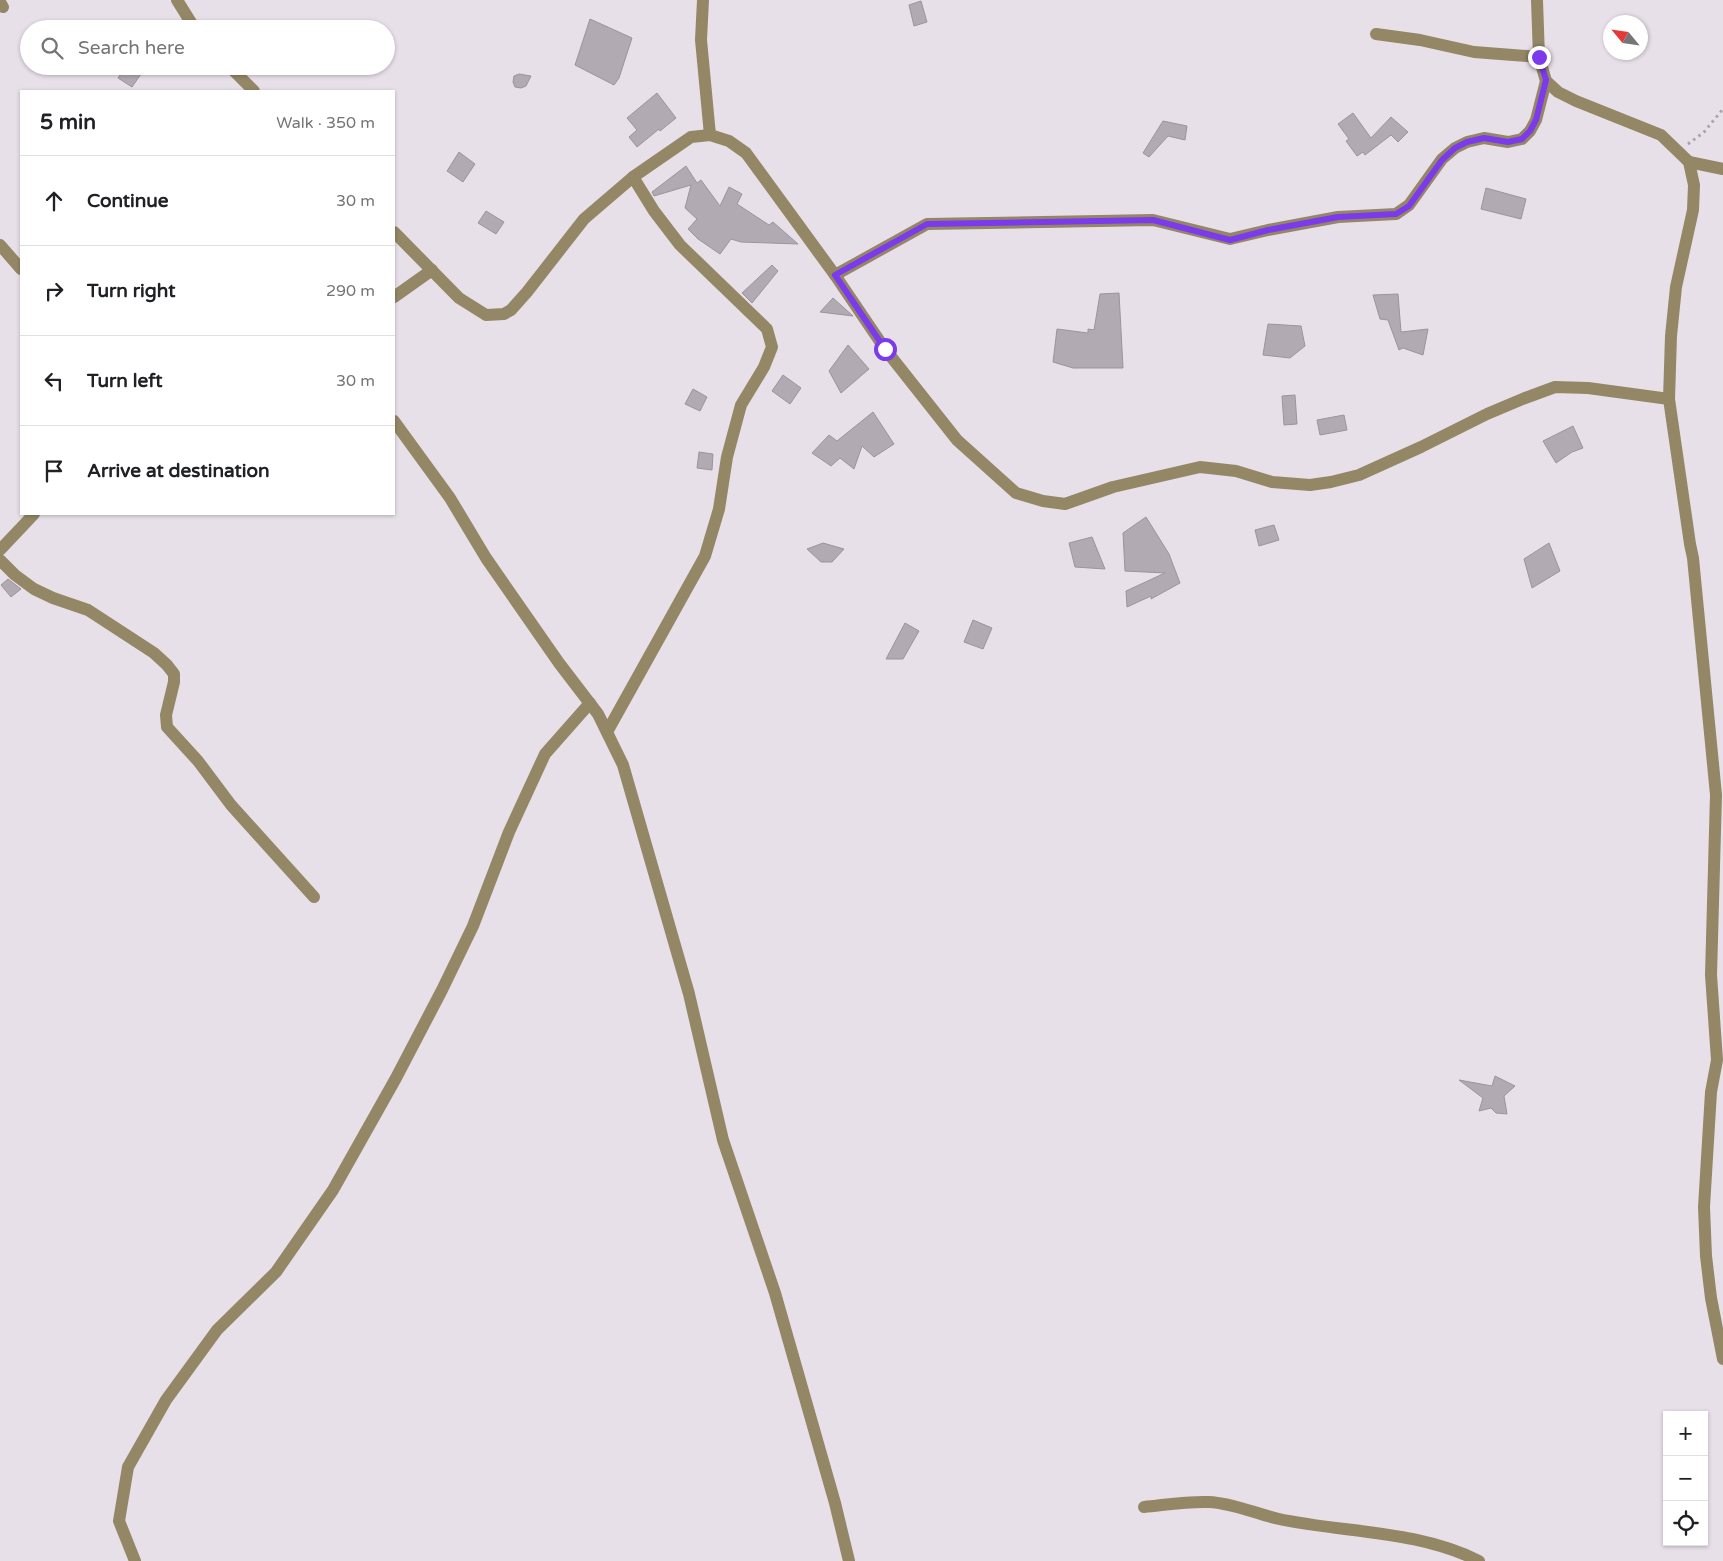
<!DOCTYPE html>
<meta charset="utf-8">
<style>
body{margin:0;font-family:"Varela Round",sans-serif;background:#f6f6f6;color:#202124}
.controls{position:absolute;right:15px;bottom:15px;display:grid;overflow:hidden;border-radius:0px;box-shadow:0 1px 4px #0004}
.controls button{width:45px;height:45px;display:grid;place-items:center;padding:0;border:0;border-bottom:1px solid #e0e0e0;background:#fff;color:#202124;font:25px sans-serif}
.compass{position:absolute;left:1603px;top:15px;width:45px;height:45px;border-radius:50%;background:#fff;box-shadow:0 1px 4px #0004;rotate:299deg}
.stop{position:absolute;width:15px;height:15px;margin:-11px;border:4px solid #7c3aed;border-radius:50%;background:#fff}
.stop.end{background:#7c3aed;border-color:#fff;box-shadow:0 1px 5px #0008}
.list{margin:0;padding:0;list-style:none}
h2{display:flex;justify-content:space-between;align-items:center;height:65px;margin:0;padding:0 20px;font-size:21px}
h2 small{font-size:16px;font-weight:400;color:#757577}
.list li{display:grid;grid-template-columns:32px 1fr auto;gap:15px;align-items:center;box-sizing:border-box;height:90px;padding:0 20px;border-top:1px solid #e0e0e0}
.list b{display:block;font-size:19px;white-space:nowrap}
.list em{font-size:16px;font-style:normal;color:#757577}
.icon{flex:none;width:28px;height:28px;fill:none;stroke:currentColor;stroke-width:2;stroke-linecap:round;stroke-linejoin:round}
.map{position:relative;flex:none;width:1723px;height:1561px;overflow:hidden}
.search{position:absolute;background:#fff;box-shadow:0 1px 4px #0004;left:20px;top:20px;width:375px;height:55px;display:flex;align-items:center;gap:12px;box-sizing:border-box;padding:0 18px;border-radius:28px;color:#757577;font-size:19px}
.panel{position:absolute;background:#fff;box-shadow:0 1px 4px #0004;left:20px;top:90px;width:375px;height:425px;border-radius:0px}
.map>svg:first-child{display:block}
</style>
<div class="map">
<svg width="1723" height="1561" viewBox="0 0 1723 1561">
<rect width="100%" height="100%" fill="#e8e0e9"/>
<g fill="#b2aab3" stroke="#9b949c">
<polygon points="921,1 927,22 914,26 909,5"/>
<polygon points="590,19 632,38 619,78 614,85 575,65"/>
<polygon points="126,66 130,66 141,74 132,87 118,78"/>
<polygon points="519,74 531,76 526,86 521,88 515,87 513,82 514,76"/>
<polygon points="657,93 676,118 660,131 659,129 637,147 629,137 637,130 627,118"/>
<polygon points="1353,113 1371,138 1391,117 1408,132 1398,142 1391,135 1365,155 1363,152 1357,156 1346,141 1349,139 1338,124"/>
<polygon points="1163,121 1187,126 1185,140 1168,136 1149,157 1143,153"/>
<polygon points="459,152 475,164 463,182 447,171"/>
<polygon points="686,166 697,183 701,180 720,206 729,187 742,194 737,204 769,225 773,222 798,244 741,242 731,239 720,254 698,239 688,229 697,219 685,208 691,185 654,196 652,192"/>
<polygon points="1486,188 1526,199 1521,219 1481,209"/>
<polygon points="486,211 504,222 496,234 478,223"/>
<polygon points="772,265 778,271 752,303 742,293"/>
<polygon points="1119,293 1123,368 1073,368 1053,362 1057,329 1088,333 1088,329 1094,330 1100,294"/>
<polygon points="1398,294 1401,332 1428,329 1423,355 1403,348 1399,350 1388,320 1380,319 1373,295"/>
<polygon points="833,298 853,316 820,312"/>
<polygon points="1268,324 1301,326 1305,346 1290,358 1263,355"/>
<polygon points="848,345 869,369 841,393 829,371"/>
<polygon points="783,375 801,388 790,404 772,391"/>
<polygon points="693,389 707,397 700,411 685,404"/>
<polygon points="1295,395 1297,424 1284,425 1282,396"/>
<polygon points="873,412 894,444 874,457 862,446 854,469 840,458 831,466 812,453 829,435 837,441"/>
<polygon points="1344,415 1347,430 1320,435 1317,420"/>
<polygon points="1573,426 1583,448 1572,452 1556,463 1543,441"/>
<polygon points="699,452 713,454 712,470 697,468"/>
<polygon points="1146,517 1169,554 1180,583 1151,599 1151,596 1127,607 1126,591 1165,573 1125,571 1123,533"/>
<polygon points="1274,525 1279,540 1259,546 1255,530"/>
<polygon points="1092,537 1105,569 1075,567 1069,543"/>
<polygon points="823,543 844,549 832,562 821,562 807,549"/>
<polygon points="1549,543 1560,571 1532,588 1524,559"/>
<polygon points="8,579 21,589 11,597 1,585"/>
<polygon points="973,620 992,628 983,649 964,642"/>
<polygon points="905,623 919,631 903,659 886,659"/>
<polygon points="1495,1076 1515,1086 1504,1096 1507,1114 1496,1113 1491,1108 1479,1111 1483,1098 1459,1080 1492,1086"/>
</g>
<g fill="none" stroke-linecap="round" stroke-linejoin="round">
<polyline stroke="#aaa3aa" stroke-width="3" stroke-dasharray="2.5 4" stroke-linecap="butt" points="1688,144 1704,132 1723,109"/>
<g stroke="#948766" stroke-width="12">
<polyline points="177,0 195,29"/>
<polyline points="703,0 701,40 710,135"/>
<polyline points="1537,0 1539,57 1546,81 1558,92 1576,101 1661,135 1689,162 1694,185 1693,210 1676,287 1671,336 1669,399 1690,544 1693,558 1716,795 1711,975 1717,1060 1711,1092 1704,1207 1706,1256 1711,1298 1723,1359"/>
<polyline points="0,2 3,7"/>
<polyline points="1376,34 1420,40 1474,52 1539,57"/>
<polyline points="229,66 254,91"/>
<polyline points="1689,162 1723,169"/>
<polyline points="394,232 459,298 486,315 504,314 511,310 527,292 584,219 633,177 691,137 710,135 729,141 746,153 835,275 885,349 957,440 1016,493 1043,501 1065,504 1113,487 1200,467 1236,471 1272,482 1310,485 1331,482 1359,475 1421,447 1487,414 1525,398 1555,387 1588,388 1669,399"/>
<polyline points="0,245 21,269"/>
<polyline points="835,275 927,224 1153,220 1230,239 1268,230 1338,217 1396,214 1409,205 1442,159 1455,148 1467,142 1484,138 1508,142 1522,139 1530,131 1536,120 1546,81"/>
<polyline points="394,297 432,270"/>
<polyline points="394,421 450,498 486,558 559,663 598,714 623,765 689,994 723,1140 775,1293 835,1503 849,1561"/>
<polyline points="0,550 34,514"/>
<polyline points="0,560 15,575 34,589 53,598 88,610 154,653 167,665 174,674 174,682 166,715 167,727 198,761 231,805 314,897"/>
<polyline points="607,732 705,556 719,509 727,457 741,405 764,367 772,347 767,329 680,245 654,211 633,177"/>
<path d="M1144,1507c21,-2 44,-6 65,-5 24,1 47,12 70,17 66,14 138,11 200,42"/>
<polyline points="135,1561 119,1521 128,1467 166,1400 217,1330 276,1272 333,1190 396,1078 442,990 473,926 509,832 545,754 590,703"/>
</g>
</g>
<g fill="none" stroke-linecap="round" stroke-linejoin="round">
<polyline stroke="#7c3aed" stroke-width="6" points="885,349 835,275 927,224 1153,220 1230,240 1268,230 1338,217 1396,214 1409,206 1442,160 1455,148 1467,142 1484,138 1508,142 1522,139 1530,131 1536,120 1546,80 1539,57"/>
</g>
</svg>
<div class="controls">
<button>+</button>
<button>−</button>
<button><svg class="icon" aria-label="locate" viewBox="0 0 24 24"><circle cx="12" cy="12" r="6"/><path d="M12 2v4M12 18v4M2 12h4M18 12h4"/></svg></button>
</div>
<svg class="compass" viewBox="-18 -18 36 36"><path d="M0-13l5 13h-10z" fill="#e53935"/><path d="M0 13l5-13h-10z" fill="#757577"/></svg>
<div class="stop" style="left:885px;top:349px"></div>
<div class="stop end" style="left:1539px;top:57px"></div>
<div class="search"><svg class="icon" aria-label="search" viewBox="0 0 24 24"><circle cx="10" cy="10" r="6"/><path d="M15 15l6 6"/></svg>Search here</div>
<section class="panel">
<h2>5 min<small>Walk · 350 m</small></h2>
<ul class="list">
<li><svg class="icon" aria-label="ahead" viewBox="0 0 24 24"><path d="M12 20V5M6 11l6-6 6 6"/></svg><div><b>Continue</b></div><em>30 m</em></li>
<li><svg class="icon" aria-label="right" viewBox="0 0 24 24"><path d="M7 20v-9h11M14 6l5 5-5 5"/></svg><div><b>Turn right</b></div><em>290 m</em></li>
<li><svg class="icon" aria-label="left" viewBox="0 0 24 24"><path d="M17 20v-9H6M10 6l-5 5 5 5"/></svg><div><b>Turn left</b></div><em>30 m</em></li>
<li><svg class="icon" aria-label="arrive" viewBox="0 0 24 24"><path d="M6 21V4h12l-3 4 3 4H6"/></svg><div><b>Arrive at destination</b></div></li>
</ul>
</section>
</div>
